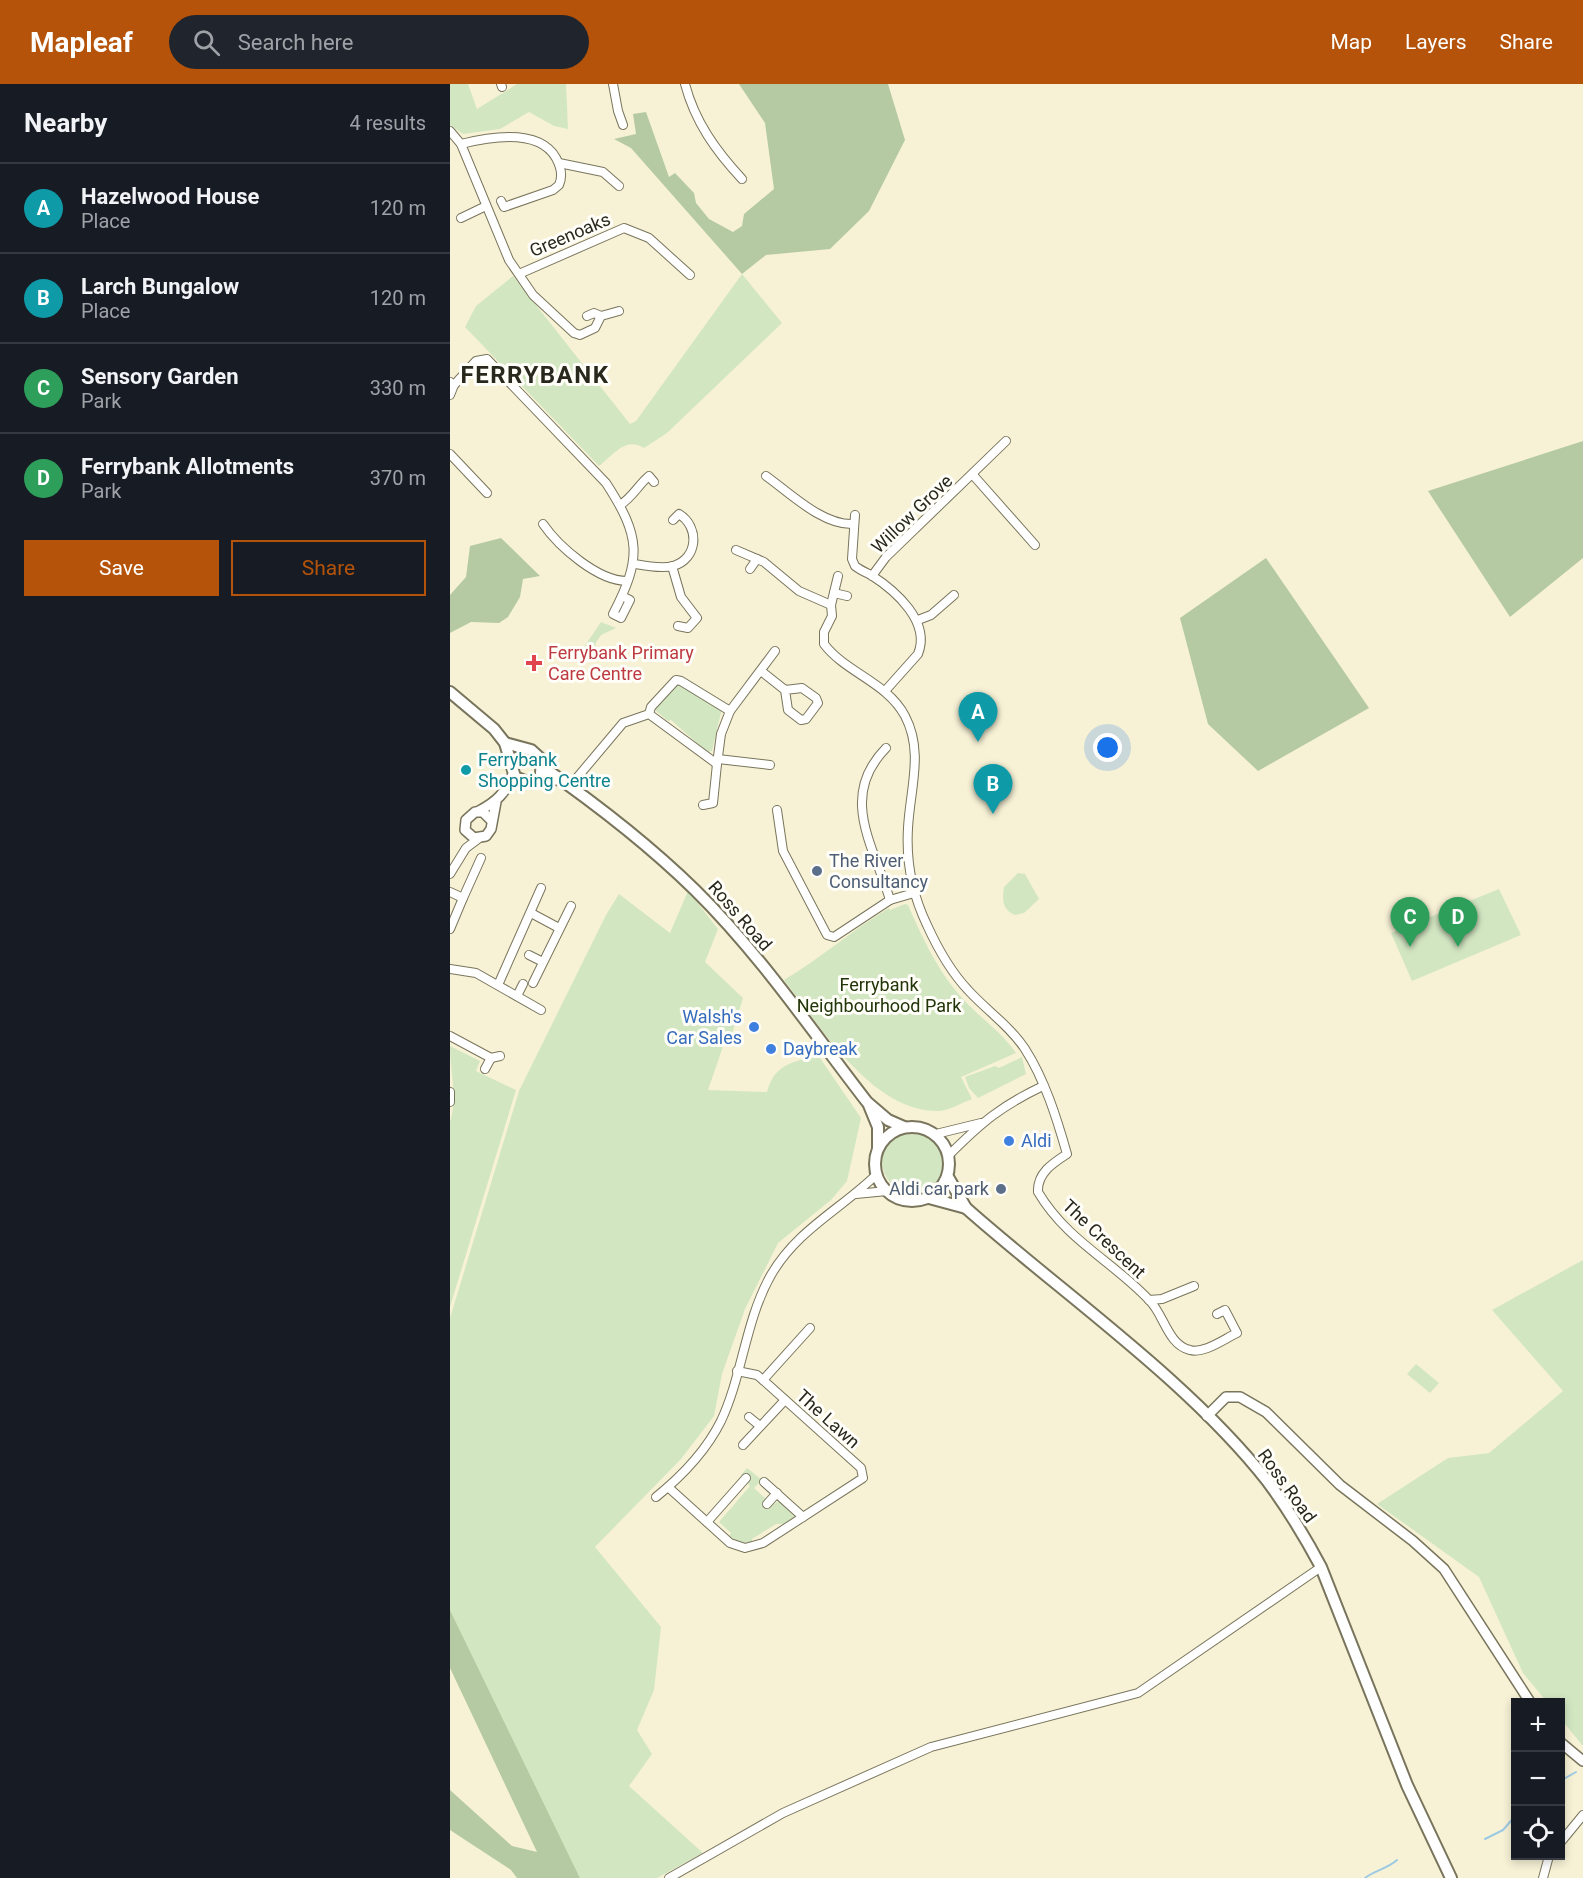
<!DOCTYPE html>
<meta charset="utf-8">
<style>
body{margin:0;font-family:Roboto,sans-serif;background:#20242c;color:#f1f3f6}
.controls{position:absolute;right:18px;bottom:18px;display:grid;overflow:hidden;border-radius:0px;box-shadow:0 3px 9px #0003}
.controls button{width:54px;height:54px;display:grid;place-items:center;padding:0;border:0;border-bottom:2px solid #363941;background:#171b24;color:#f1f3f6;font:30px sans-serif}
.you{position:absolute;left:658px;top:664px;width:21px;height:21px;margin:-15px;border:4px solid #fff;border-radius:50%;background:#1a73e8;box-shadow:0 0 0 9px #1a73e833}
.badge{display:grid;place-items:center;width:39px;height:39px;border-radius:50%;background:#b45309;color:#fff;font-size:20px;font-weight:700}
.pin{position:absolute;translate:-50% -50px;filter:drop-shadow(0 2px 3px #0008)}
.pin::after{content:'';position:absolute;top:32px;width:21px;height:18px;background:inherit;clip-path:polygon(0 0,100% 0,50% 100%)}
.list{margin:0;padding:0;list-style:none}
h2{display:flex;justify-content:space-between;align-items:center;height:78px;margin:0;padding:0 24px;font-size:26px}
h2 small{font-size:20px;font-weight:400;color:#9ea1a6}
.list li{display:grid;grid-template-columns:39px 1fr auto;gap:18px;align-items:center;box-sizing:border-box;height:90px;padding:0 24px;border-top:2px solid #363941}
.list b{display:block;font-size:22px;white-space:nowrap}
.list p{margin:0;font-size:20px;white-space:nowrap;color:#9ea1a6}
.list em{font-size:20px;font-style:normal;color:#9ea1a6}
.actions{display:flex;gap:12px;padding:18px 24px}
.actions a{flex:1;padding:14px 0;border:2px solid #b45309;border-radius:0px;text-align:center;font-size:21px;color:#b45309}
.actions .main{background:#b45309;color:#fff}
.icon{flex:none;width:33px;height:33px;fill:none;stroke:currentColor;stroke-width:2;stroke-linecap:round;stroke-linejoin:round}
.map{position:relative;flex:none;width:1133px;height:1794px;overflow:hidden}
header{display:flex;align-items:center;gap:36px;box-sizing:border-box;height:84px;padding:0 30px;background:#b45309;color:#fff}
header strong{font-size:28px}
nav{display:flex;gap:33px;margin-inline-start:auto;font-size:21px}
.search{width:420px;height:54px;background:#20242c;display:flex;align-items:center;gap:15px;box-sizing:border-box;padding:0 21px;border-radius:33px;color:#9ea1a6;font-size:22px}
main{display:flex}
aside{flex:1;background:#171b24}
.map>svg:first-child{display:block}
</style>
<header>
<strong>Mapleaf</strong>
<div class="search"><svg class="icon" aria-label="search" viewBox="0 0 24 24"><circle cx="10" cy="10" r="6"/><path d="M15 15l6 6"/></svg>Search here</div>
<nav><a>Map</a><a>Layers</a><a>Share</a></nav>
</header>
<main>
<aside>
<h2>Nearby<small>4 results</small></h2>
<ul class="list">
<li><span class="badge" style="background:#0f9aa8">A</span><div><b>Hazelwood House</b><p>Place</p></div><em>120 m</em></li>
<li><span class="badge" style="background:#0f9aa8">B</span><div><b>Larch Bungalow</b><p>Place</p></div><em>120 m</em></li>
<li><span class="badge" style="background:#2e9e5b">C</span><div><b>Sensory Garden</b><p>Park</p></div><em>330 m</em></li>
<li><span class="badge" style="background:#2e9e5b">D</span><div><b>Ferrybank Allotments</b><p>Park</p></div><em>370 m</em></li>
</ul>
<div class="actions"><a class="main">Save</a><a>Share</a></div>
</aside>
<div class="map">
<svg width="1133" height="1794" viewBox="0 0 1133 1794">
<rect width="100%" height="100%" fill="#f7f2d6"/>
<g fill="#d3e6c2">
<polygon points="0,0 18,0 27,25 67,0 116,0 118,45 104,42 79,28 50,45 13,50 0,41"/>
<path d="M292,190l40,49 -115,110 -23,15c-18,-12 -31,7 -45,18l-134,-139 11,-21 37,-30 117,148 6,-3z"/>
<polygon points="151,538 166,544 151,551 145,560 147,564 139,570 132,566"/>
<polygon points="229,598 272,624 262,667 257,668 221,636 218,637 205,626 205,621"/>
<path d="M568,789l7,1 14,25 -15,14 -9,2c-13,-5 -13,-16 -11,-28z"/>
<polygon points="1049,805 1071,851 962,897 941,849"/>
<path d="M238,807l30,38 -13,33 38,36 -11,36 -4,-2 -20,58 59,2c8,-29 25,-29 51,-37l43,63 -14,63 -16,19 -53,43 -33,66 -23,65 -8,42 -33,43 -86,88 66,80 -7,63 -17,40 15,24 -23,32 74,67 -46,25h-77l-130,-268v-292l69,-227 87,-176 13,-21 51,39z"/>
<path d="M455,820l3,1c15,34 30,67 56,95 17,19 38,32 52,53l-55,24 11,22c-11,4 -23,12 -35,12 -65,0 -117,-85 -153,-131 37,-22 67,-49 105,-72l1,2z"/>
<path d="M0,962l30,15 -4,10 40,19 -66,217v-185c8,-25 0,-50 0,-76z"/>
<polygon points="572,973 576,990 528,1014 519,1004 515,993 545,982 549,984"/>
<circle cx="464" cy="1077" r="32"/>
<polygon points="1133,1176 1133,1661 1132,1661 1111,1635 1110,1618 1097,1618 1073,1589 1029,1493 927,1420 998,1374 1039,1369 1113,1307 1042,1226"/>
<polygon points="966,1280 989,1299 980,1309 957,1290"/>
<polygon points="297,1384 312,1396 304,1404 316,1415 315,1422 318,1424 329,1417 345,1433 334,1440 326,1440 302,1455 302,1459 286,1458 279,1452 281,1449 269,1438 300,1402 291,1391"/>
</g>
<g fill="#b5caa2">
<polygon points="289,0 438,0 455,56 419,127 380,165 316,171 292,190 181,64 164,55 186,50 183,30 196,28 219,93 225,89 244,109 246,119 259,135 283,148 292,142 294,130 324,105 315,39"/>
<polygon points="1133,357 1133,474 1060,533 978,407"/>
<polygon points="51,454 90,492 73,495 70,513 58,533 49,539 21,538 0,549 0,511 16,493 20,462"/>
<polygon points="816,474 919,624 808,687 758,640 730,534"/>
<polygon points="0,1526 130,1794 67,1794 61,1786 0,1746 0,1706 62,1762 87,1768 0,1584"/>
</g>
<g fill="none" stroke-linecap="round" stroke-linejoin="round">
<g stroke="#9dcae3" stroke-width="2">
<polyline points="1110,1697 1126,1688"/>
<polyline points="1035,1755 1053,1746 1066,1731"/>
<path d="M915,1794c10,-8 22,-9 32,-18"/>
</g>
<defs>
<g id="minor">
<polyline points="51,0 52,3"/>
<polyline points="163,0 168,27 173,41"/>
<path d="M235,0c10,38 31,67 57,95"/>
<polyline points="0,47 11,60 59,176 83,211 124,249 130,251 145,244 151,232 169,227"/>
<path d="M11,60c28,-7 78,-16 95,14 5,9 7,18 3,27l-6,5 -49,17 -3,-6"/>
<polyline points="109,79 153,88 169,102"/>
<polyline points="11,134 36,122"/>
<polyline points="69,190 174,144 199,154 240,191"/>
<polyline points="137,232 144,229 151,232"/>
<path d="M0,298l4,3 22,-24 11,-2 119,124c35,54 36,75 7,131l8,4 9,-18 -8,-4"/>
<polyline points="0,311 4,301"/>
<polyline points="0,370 37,409"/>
<polyline points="523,391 585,461"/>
<path d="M316,392c24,17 57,50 88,48"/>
<path d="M170,421c13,-8 18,-20 29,-29l5,6"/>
<path d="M405,431l-3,44 3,7c5,4 10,6 16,9 25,16 60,47 47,79l-33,37"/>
<path d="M93,440c16,23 55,57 84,57"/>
<polyline points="286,466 314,478 349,507 381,521"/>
<path d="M185,480c11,2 27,5 38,2 25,-7 27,-39 6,-52l-6,6"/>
<polyline points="222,482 231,513 247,534 238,544 228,542"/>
<polyline points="300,485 307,475"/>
<path d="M388,492l-7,29 1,11 -8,16v12c22,29 63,38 81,72 19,36 5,73 3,112 -2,33 4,66 19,97 10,22 24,47 41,65 18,20 42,36 57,59 20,31 32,70 42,105 -14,9 -30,19 -29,38 29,49 76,70 112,109 14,14 18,44 40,49 14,4 34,-11 47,-17l-12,-23 -8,4"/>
<polyline points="422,492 436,473 556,357"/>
<polyline points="384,509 397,512"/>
<polyline points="468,536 481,531 504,511"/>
<polyline points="311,587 335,606 352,604 366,614 368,619 356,635 351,636 338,626 335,606"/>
<polyline points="280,627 325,567"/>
<path d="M436,664c-48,49 -12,98 4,152"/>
<polyline points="268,675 320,681"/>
<polyline points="120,702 173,639 199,630 201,623 226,596 231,597 280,627 271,650 267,680 199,630"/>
<polyline points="253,721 263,719 267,680"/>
<polyline points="327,726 333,767 377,851 384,853 440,816 464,809"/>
<polyline points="0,790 16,764 28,755"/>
<polyline points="0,808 13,814 0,845"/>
<polyline points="13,814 31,774"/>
<polyline points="81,829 109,844"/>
<polyline points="79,871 93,878"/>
<polyline points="0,885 26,889 91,926"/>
<polyline points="83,899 121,822"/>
<polyline points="48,901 91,804"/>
<polyline points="67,912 73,900"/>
<polyline points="0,952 41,974"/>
<polyline points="41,974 50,972"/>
<polyline points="35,985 41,974"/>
<polyline points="0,1008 0,1018"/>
<polyline points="486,1050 531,1039"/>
<path d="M499,1071c33,-33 52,-49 94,-69"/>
<polyline points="406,1110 437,1107"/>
<polyline points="699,1216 712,1215 744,1202"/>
<polyline points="313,1296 360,1244"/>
<polyline points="299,1333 310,1342"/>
<polyline points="293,1361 335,1316"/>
<polyline points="314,1398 353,1433"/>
<polyline points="218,1403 280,1459 295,1464 313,1459 413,1394 411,1384 313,1296 307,1291 287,1287"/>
<path d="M206,1413c26,-21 50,-46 65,-76 22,-47 24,-100 50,-146 26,-45 70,-66 105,-100"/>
<polyline points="317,1420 327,1409"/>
<polyline points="257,1438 296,1394"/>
<polyline points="1110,1759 1133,1731"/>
<polyline points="219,1794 333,1729 481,1663 688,1609 871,1483"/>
<polyline points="1093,1794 1099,1772"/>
</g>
<g id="tertiary">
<path d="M29,727c17,-9 27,-18 34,-37"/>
<polyline points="41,736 33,728 25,728 16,736 15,746 24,754 36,752 41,745 46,718"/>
<polyline points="757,1332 776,1313 790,1313 816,1328 890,1401 963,1457 994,1485 1080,1618"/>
<polyline points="1110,1658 1133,1677"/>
</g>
<g id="secondary">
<polyline points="0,608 44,645 55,659 65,693 77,698 109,695"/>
<polyline points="55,659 81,666 92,676 91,689"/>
<path d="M93,683c53,37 105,77 152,123 65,64 117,141 172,212l21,18 16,7"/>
<polyline points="419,1021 428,1043 428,1064"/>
<circle cx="462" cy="1080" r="37"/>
<path d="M498,1093l18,31c97,86 222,172 302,274 20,27 37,55 53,85l86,218 44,93"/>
<polyline points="479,1114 516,1124"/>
</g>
</defs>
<use href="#minor" stroke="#79755c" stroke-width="10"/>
<use href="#tertiary" stroke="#79755c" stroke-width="12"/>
<use href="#secondary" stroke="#79755c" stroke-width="14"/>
<use href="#minor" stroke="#fff" stroke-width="8"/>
<use href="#tertiary" stroke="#fff" stroke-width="9"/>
<use href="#secondary" stroke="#fff" stroke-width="10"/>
</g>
<path fill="#e0444e" stroke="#fffef9" stroke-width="2" d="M81 570h6v6h6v6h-6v6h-6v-6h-6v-6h6z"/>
<circle fill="#0f9aa8" stroke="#fffef9" stroke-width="2" cx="16" cy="686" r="6"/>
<g fill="#5c6f8a" stroke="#fffef9" stroke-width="2">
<circle cx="367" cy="787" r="6"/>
<circle cx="551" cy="1105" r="6"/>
</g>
<g fill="#3f7fe0" stroke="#fffef9" stroke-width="2">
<circle cx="304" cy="943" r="6"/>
<circle cx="321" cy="965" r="6"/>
<circle cx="559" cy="1057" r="6"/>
</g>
<g text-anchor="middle" stroke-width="6" stroke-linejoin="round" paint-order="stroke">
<g font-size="18" fill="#29281d" stroke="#fffef9">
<text transform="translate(120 151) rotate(-23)" y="6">Greenoaks</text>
<text transform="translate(462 430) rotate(-44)" y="6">Willow Grove</text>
<text transform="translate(290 832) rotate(49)" y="6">Ross Road</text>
<text transform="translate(654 1155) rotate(43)" y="6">The Crescent</text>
<text transform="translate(378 1335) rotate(42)" y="6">The Lawn</text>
<text transform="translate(837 1402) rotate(54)" y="6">Ross Road</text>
</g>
<g font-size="18" fill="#be3a42" stroke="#fffef9" text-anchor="start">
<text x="98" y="575">Ferrybank Primary<tspan x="98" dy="21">Care Centre</tspan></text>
</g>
<g font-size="18" fill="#0d838f" stroke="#fffef9" text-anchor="start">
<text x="28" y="682">Ferrybank<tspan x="28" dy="21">Shopping Centre</tspan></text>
</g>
<g font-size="18" fill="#4e5e75" stroke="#fffef9" text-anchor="start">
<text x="379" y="783">The River<tspan x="379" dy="21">Consultancy</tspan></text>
<text x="539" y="1111" text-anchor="end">Aldi car park</text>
</g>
<g font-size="18" fill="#223509" stroke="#fffef9">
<text x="429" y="907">Ferrybank<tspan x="429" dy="21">Neighbourhood Park</tspan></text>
</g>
<g font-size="18" fill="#366cbe" stroke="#fffef9" text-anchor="start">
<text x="292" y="939" text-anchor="end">Walsh's<tspan x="292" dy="21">Car Sales</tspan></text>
<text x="333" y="971">Daybreak</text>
<text x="571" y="1063">Aldi</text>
</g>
<g font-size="24" font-weight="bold" letter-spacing="1.5" fill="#29281d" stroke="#fffef9">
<text x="85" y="299">FERRYBANK</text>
</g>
</g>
</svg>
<div class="controls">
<button>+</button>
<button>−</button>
<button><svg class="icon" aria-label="locate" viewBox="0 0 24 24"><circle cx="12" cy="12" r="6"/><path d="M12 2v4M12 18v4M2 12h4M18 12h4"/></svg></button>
</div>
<div class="you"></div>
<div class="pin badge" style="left:528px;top:658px;background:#0f9aa8">A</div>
<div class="pin badge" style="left:543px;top:730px;background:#0f9aa8">B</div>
<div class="pin badge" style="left:960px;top:863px;background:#2e9e5b">C</div>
<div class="pin badge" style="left:1008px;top:863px;background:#2e9e5b">D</div>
</div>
</main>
